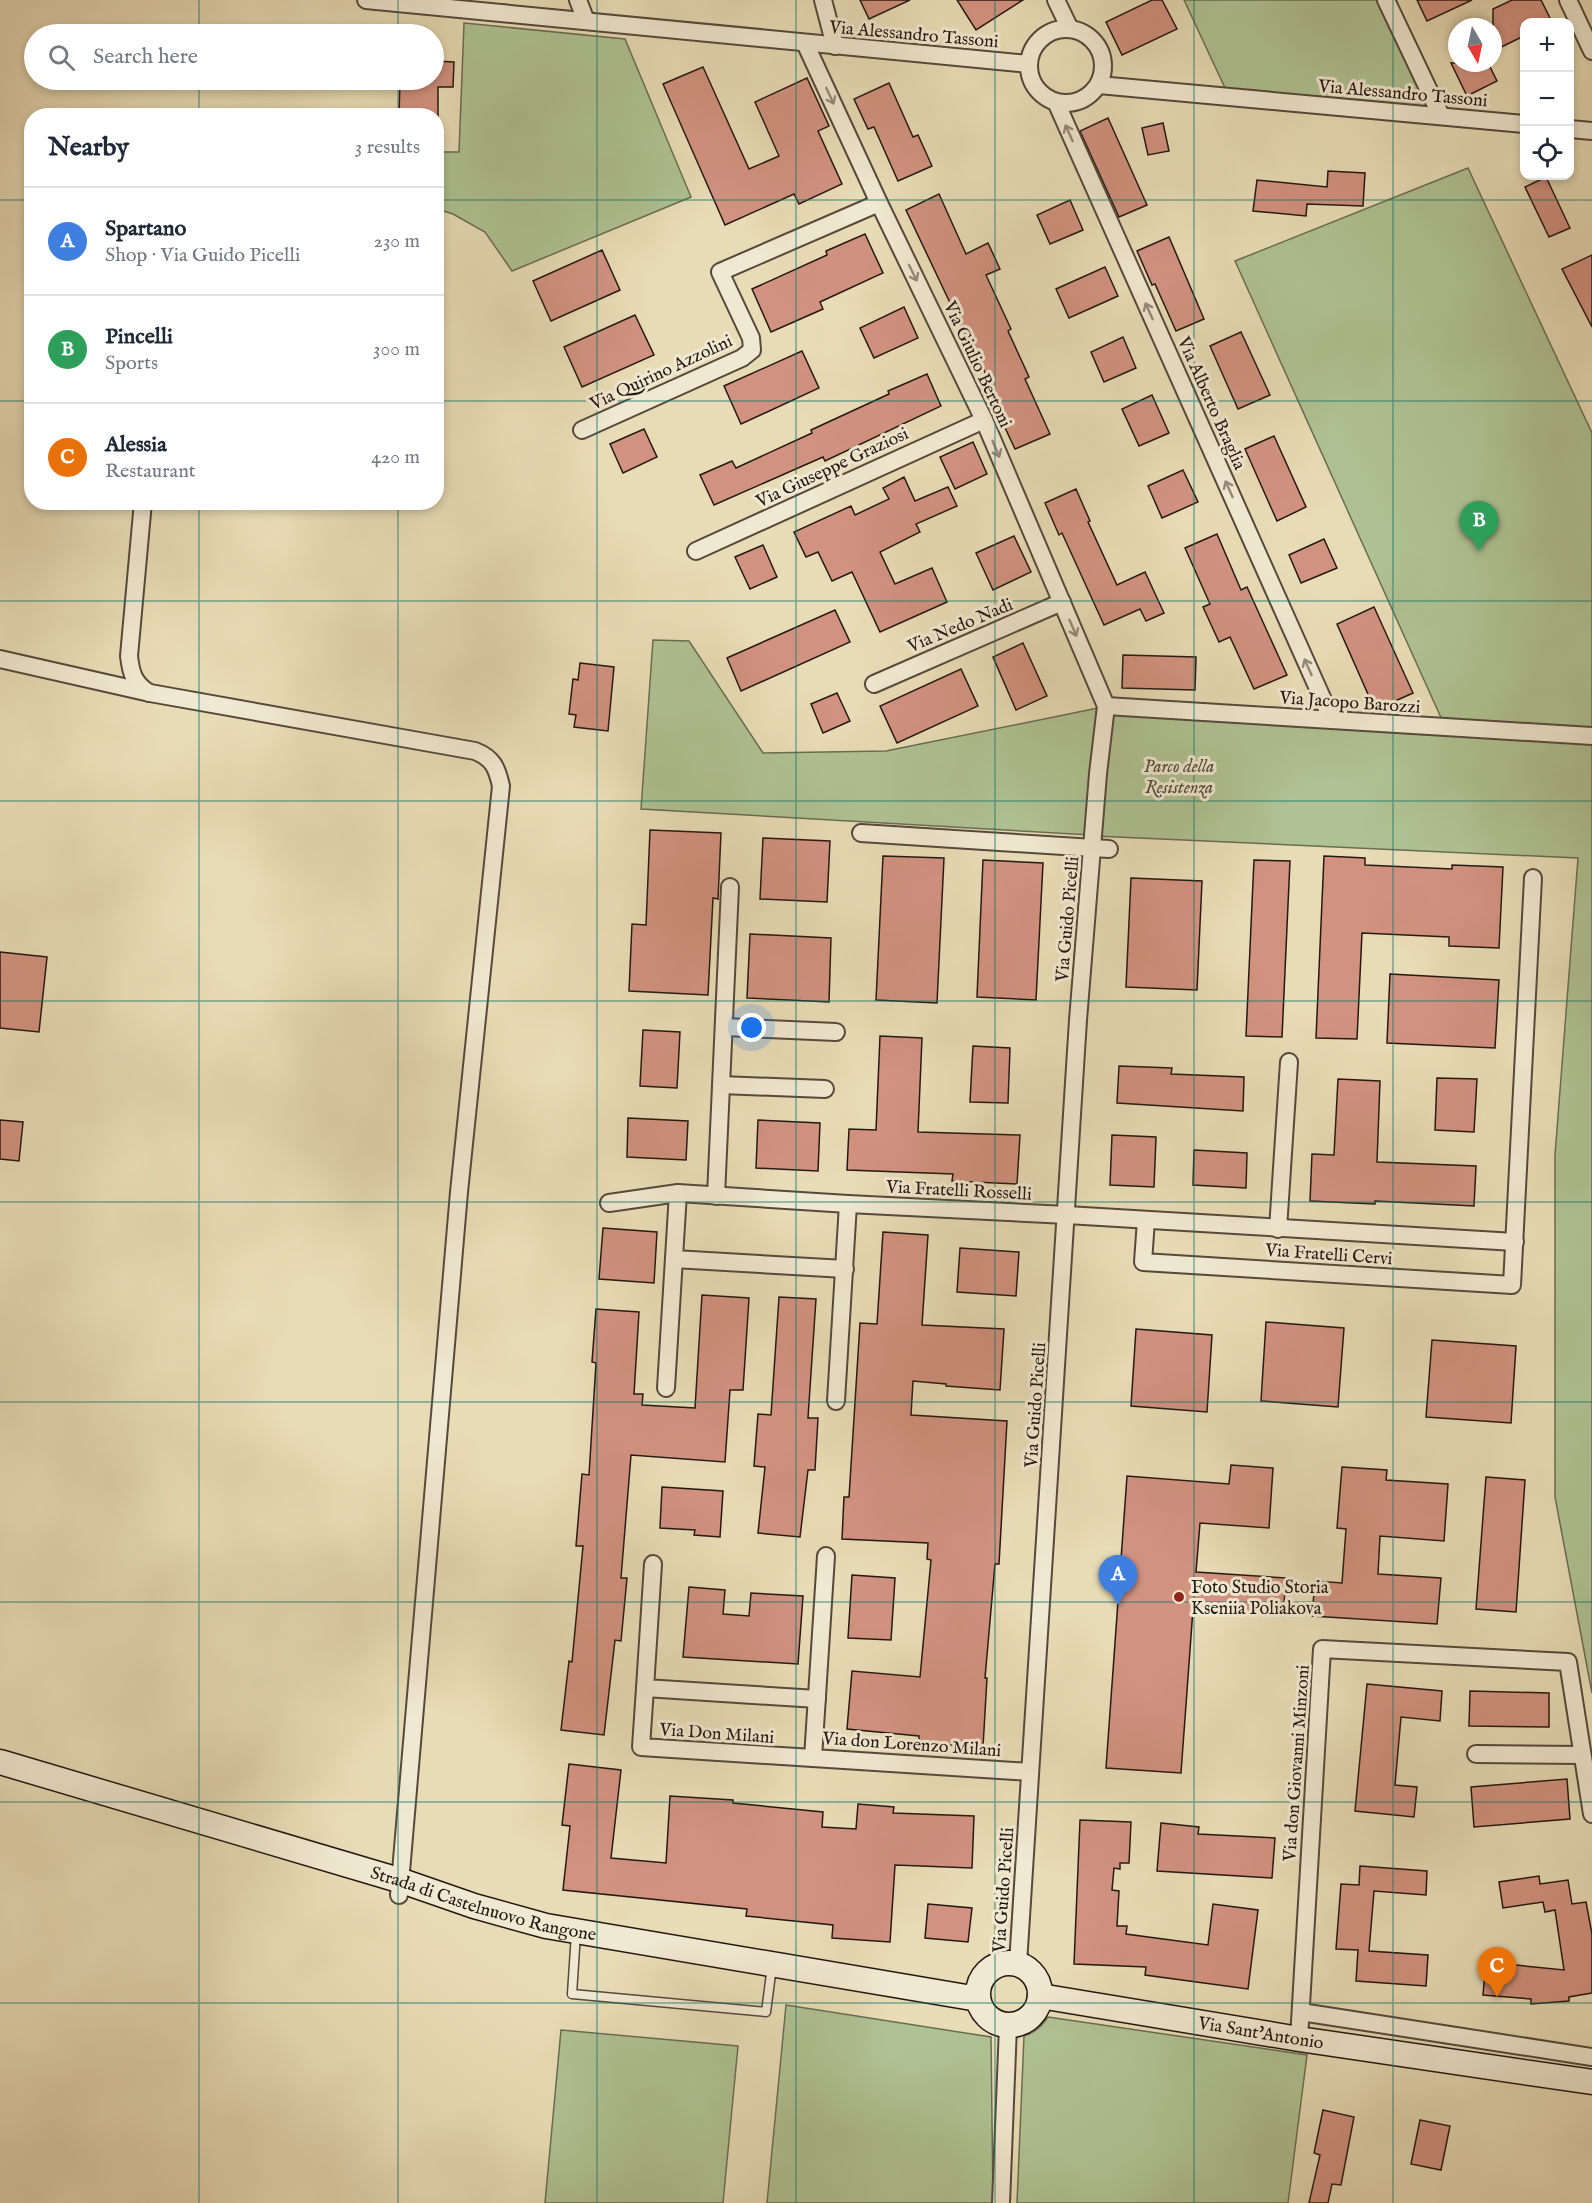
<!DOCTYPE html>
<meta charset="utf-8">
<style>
body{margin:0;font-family:"IM FELL English",serif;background:#f6f6f7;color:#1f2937}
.controls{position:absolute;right:18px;top:18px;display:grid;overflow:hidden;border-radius:12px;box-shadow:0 3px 9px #0003}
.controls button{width:54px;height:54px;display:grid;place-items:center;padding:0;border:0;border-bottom:2px solid #e0e1e3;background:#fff;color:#1f2937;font:30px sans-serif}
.compass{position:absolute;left:1448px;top:18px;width:54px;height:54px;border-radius:50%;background:#fff;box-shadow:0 3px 9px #0003;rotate:171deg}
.you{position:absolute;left:752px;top:1028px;width:21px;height:21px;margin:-15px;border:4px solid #fff;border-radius:50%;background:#1a73e8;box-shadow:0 0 0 9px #1a73e833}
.badge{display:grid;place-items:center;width:39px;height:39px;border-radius:50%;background:#0b8043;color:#fff;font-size:20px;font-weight:700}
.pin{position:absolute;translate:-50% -50px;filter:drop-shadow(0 2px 3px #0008)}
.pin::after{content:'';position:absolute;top:32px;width:21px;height:18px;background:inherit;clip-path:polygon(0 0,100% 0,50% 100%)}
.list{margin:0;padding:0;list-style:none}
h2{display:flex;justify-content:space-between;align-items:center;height:78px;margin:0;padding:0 24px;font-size:26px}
h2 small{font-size:20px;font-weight:400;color:#747a83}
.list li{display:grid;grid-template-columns:39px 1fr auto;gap:18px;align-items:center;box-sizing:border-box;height:108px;padding:0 24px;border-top:2px solid #e0e1e3}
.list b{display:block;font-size:22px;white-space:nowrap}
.list p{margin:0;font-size:20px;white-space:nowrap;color:#747a83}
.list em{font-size:20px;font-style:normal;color:#747a83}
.icon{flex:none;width:33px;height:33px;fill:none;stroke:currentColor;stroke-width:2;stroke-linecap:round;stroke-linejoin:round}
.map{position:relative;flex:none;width:1592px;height:2203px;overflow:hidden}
.search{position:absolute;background:#fff;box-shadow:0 3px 9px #0003;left:24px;top:24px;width:420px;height:66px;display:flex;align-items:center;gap:15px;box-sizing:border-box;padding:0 21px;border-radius:33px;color:#747a83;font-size:22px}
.panel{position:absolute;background:#fff;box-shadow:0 3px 9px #0003;left:24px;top:108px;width:420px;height:402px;border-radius:24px}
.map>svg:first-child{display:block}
</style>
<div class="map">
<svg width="1592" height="2203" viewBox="0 0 1592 2203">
<rect width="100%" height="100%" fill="#e8dcb6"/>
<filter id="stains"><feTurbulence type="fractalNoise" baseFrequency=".00333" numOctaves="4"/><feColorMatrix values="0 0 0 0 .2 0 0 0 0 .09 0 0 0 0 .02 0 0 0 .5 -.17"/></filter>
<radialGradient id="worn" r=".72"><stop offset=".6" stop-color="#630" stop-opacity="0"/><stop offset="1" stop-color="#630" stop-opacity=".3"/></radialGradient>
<g fill="#afc293" stroke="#6a6d53" stroke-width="1.5">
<polygon points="1184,0 1377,0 1431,111 1226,90"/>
<polygon points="464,23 625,39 691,197 512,271 485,232 453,214 437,209 437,152 459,152"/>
<polygon points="1468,168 1592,433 1592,728 1443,722 1235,261"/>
<polygon points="653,640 689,641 763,753 886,751 1103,707 1091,835 641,809"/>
<polygon points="1108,708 1592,738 1592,1693 1555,1497 1555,1155 1578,858 1095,836"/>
<polygon points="786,2005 991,2037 993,2203 767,2203"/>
<path d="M1048,2017l259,38 -19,148h-271l7,-167c10,-3 18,-10 24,-19z"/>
<polygon points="561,2030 738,2046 723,2203 545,2203"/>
</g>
<g fill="#d29280" stroke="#251813" stroke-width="1.5">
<polygon points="860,0 910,0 869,19"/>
<polygon points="957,0 1023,0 976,30"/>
<polygon points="1152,0 1162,0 1177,29 1122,55 1106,22"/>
<polygon points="1417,0 1472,0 1427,21"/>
<polygon points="1512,0 1541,0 1552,22 1524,22 1524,36 1493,51 1493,9"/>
<polygon points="434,61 454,62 453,87 438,87 438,116 399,116 400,80 434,80"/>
<polygon points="1451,63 1488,63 1497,81 1467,96"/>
<polygon points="703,67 749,169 779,156 755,102 807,78 829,126 818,131 842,184 799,204 794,194 725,225 663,84"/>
<polygon points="889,83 913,137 918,135 932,166 898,181 874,127 868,129 854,99"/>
<polygon points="1108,118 1147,205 1119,217 1080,131"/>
<polygon points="1163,123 1169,151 1148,155 1142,128"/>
<polygon points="1328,171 1365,173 1363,206 1307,204 1306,216 1253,211 1257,180 1327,187"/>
<polygon points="1546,177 1570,228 1549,237 1525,187"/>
<polygon points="939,194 966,254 988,243 1000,269 986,275 1011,329 1008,331 1029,377 1025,379 1050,434 1015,449 1001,419 1005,417 973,346 971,347 906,210"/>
<polygon points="1070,200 1083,230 1050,244 1037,215"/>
<polygon points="865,234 883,273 820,302 823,309 771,332 752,289 827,255 826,251"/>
<polygon points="1169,237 1204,319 1176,331 1155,284 1152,285 1137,251"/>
<polygon points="602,250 620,290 551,321 533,281"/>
<polygon points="1592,255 1592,327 1562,269"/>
<polygon points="1105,267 1118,296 1069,318 1056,289"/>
<polygon points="904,307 918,338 874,358 860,328"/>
<polygon points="635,315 654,355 582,387 564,347"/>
<polygon points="1241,332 1270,395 1238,409 1210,346"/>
<polygon points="1123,337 1136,368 1104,382 1091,352"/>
<polygon points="802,351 819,388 741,424 724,386"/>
<polygon points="927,374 941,406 825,461 823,457 714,505 700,475 732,461 736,468 812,433 811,430 889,394 888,391"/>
<polygon points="1152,395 1169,433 1139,446 1122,409"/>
<polygon points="644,429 657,457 623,473 610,444"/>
<polygon points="1274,436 1306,507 1277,521 1245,449"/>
<polygon points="973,442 987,474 955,489 940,457"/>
<polygon points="1183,470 1198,502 1162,518 1148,486"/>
<polygon points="904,477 915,501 948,487 957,506 916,524 920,532 880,552 895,584 932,568 947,602 880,632 852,572 832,581 818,552 806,557 794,532 851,506 855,515 889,499 883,488"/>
<polygon points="1076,489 1090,521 1088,522 1117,585 1145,572 1164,613 1146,621 1140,609 1104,625 1062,533 1059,535 1045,503"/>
<polygon points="1217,534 1241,590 1247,587 1287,675 1254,689 1230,637 1219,642 1203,607 1210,604 1185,548"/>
<polygon points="1014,536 1031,572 993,590 976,553"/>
<polygon points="1324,539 1337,568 1301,583 1289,555"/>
<polygon points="763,545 777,577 750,589 735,557"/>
<polygon points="1374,607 1413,693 1375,710 1337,624"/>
<polygon points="835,610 850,642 741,691 727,658"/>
<polygon points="1023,643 1047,696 1016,710 993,657"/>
<polygon points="1123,655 1196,657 1195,690 1122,688"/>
<polygon points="580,663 614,667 608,731 574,727 576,715 569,714 573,679 578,680"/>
<polygon points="961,669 978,706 897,743 880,706"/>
<polygon points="837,693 850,721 823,733 811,704"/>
<polygon points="650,830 721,833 718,899 713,898 708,995 629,991 632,924 646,925"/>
<polygon points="763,838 830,841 827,902 760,899"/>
<polygon points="883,856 944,858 937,1003 876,1000"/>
<polygon points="1324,856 1365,858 1365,865 1452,869 1452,865 1503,867 1499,948 1449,946 1449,937 1362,933 1357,1039 1316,1038"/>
<polygon points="983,860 1043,863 1036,1000 977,997"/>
<polygon points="1254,860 1290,861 1282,1037 1246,1036"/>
<polygon points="1131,878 1202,881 1197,990 1126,987"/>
<polygon points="750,934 831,938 829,1002 747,998"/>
<polygon points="0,952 47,957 39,1032 0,1028"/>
<polygon points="1390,974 1499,980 1495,1048 1387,1043"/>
<polygon points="643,1030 680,1032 677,1088 640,1086"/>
<polygon points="880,1036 922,1038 918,1132 1020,1135 1017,1184 952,1181 953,1174 847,1170 849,1129 876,1130"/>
<polygon points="973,1046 1010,1048 1008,1103 970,1102"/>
<polygon points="1119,1066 1172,1068 1171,1074 1244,1077 1243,1111 1117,1103"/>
<polygon points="1437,1078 1477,1079 1474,1132 1435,1130"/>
<polygon points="1338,1079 1380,1081 1377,1162 1476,1166 1474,1206 1375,1201 1375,1204 1310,1201 1312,1154 1334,1155"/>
<polygon points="628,1118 688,1121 686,1160 627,1157"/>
<polygon points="0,1120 23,1122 19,1161 0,1159"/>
<polygon points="758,1120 820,1123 818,1171 756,1168"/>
<polygon points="1112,1135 1156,1137 1154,1187 1110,1185"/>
<polygon points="1194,1150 1247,1153 1246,1188 1193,1185"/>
<polygon points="603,1228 657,1232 654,1283 599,1279"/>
<polygon points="883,1232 928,1235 922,1325 1004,1329 1000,1390 946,1386 946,1384 913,1381 911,1415 1007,1421 999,1564 995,1564 985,1678 987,1678 983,1747 919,1743 919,1736 847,1729 852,1671 920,1677 931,1560 927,1559 928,1543 842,1539 844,1497 849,1497 860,1323 877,1324"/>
<polygon points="960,1248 1019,1252 1016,1296 957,1292"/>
<polygon points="702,1295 749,1298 743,1390 730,1390 725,1462 631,1455 621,1578 627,1578 621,1641 615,1640 604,1735 561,1730 569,1661 572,1662 583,1546 576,1546 582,1474 589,1475 596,1363 592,1362 596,1309 639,1312 634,1394 643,1394 642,1405 695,1408"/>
<polygon points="779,1297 816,1299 808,1418 818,1418 815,1470 808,1470 800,1537 758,1533 765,1467 754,1466 758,1414 771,1415"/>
<polygon points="1266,1322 1344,1328 1338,1407 1261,1401"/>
<polygon points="1136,1329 1212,1335 1207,1412 1131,1406"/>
<polygon points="1432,1340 1516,1346 1511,1423 1426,1417"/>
<polygon points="1231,1465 1273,1468 1269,1528 1200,1523 1196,1572 1286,1578 1283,1616 1193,1609 1181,1773 1106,1768 1127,1476 1229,1484"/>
<polygon points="1342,1467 1387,1470 1386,1480 1448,1484 1444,1541 1380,1536 1378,1574 1441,1578 1437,1624 1312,1616 1315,1581 1342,1583 1346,1529 1337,1528"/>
<polygon points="1486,1477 1525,1480 1516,1612 1476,1609"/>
<polygon points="662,1487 723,1491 720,1537 694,1535 695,1530 660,1528"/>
<polygon points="852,1575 895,1578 891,1640 848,1638"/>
<polygon points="689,1587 725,1590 723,1614 749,1616 751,1593 803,1596 798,1664 683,1657"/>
<polygon points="1367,1684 1442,1691 1440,1721 1401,1717 1395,1785 1417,1787 1414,1817 1355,1811"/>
<polygon points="1470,1691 1549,1693 1549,1727 1469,1726"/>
<polygon points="569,1764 621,1770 611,1858 666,1863 670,1796 733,1800 733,1803 823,1812 822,1827 856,1829 858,1804 894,1807 893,1813 974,1816 972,1868 895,1865 890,1942 832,1938 833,1925 746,1916 747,1909 563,1890 570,1826 562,1825"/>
<polygon points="1567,1779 1570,1819 1474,1827 1471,1787"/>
<polygon points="1080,1820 1131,1822 1129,1863 1120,1863 1120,1869 1114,1868 1112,1890 1119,1891 1117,1926 1127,1926 1126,1934 1208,1945 1213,1904 1258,1910 1248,1989 1145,1975 1146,1967 1074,1964"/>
<polygon points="1161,1823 1199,1827 1198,1834 1275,1838 1272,1878 1157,1871"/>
<polygon points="1360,1866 1427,1871 1426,1895 1374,1891 1369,1951 1428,1955 1426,1986 1356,1981 1358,1950 1336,1949 1341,1884 1359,1885"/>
<polygon points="1539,1876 1540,1884 1568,1880 1572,1904 1586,1902 1592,1934 1592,1993 1569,1997 1569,2001 1531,2004 1531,1999 1483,1995 1486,1962 1564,1970 1555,1910 1545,1912 1543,1902 1503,1908 1499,1882"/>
<polygon points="928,1904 972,1908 968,1942 925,1938"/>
<polygon points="1323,2110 1354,2117 1341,2185 1332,2184 1328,2203 1309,2203 1320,2155 1314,2153"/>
<polygon points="1420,2120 1450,2126 1441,2170 1411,2164"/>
</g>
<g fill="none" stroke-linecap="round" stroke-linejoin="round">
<defs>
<polyline id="service" points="576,1933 572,1994 766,2012 772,1966"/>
<g id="minor">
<polyline points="366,0 1029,64"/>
<polyline points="578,0 586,21"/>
<polyline points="823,0 835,46"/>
<polyline points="1056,0 1070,29"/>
<polyline points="1386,0 1441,116"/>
<polyline points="1568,0 1592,51"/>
<circle cx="1066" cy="66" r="37"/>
<polyline points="805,43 879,203 984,420 1106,706 1098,774 1078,1020 1018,1964"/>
<polyline points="1099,85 1524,124"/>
<polyline points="1056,102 1332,720"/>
<polyline points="1570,129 1592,131"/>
<polyline points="582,430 742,358 752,350 751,338 720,272 879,203"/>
<path d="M143,502l-14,154c2,18 5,27 20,37"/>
<polyline points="696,551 984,420"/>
<path d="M0,659l150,34 325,58c18,7 22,17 26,35l-42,406 -60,703"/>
<polyline points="874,684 1062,602"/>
<polyline points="1106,706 1592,736"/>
<polyline points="861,833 1109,849"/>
<polyline points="724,1027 836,1032"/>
<polyline points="721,1085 825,1089"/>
<polyline points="716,1196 730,887"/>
<polyline points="609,1203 678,1193 848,1204"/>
<polyline points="1146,1220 1143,1262 1512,1285 1533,878"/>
<polyline points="1278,1229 1289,1062"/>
<polyline points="674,1259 845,1269"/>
<polyline points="666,1388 678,1193"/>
<polyline points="836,1401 848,1204 1067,1215 1515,1242"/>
<polyline points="826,1556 813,1758 1030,1772"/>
<polyline points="653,1564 645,1688 817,1699"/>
<polyline points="645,1688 641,1747 813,1758"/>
<polyline points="1476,1754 1582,1755"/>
<polyline points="1301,2012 1592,2057"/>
<polyline points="1299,2039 1322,1649 1568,1662 1592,1814"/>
<polyline points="1001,2203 1008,2026"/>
</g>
<g id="secondary">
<path id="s1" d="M0,1762l402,119 72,25 72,20 432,73"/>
<circle cx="1009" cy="1994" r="31"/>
<path id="s2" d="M1040,1996l259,43 293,43"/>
</g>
</defs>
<use href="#service" stroke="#56493c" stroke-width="11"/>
<use href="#minor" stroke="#56493c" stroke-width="20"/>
<use href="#secondary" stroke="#251813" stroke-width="27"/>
<use href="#service" stroke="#f0e8d0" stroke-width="8"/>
<use href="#minor" stroke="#f0e8d0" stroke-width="16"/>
<use href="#secondary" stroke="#f0e8d0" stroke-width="24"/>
</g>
<defs><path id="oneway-shaft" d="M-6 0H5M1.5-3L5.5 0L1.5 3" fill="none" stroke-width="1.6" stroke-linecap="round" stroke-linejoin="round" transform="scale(1.5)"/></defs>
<g stroke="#958a7b">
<use href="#oneway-shaft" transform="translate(830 96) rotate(65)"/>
<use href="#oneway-shaft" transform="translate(1069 133) rotate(-114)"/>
<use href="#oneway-shaft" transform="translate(913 273) rotate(64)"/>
<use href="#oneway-shaft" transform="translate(1149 311) rotate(-114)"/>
<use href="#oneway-shaft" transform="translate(996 449) rotate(67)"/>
<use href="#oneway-shaft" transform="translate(1229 489) rotate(-114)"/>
<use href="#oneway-shaft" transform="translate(1073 628) rotate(67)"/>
<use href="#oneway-shaft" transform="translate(1308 667) rotate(-114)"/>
</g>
<path fill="none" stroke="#0f766e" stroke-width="1.5" stroke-opacity="0.55" d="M199,0v34M398,0v34M597,0v2203M796,0v2203M995,0v2203M1194,0v2203M1393,0v2203M199,80v36M398,80v36M0,200h32M436,200h1156M0,401h32M436,401h1156M199,502v1701M398,502v1701M0,601h1592M0,801h1592M0,1001h1592M0,1202h1592M0,1402h1592M0,1602h1592M0,1802h1592M0,2003h1592"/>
<circle fill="#8f2418" stroke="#f0e8d0" stroke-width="2" cx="1179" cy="1597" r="6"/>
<g text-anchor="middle" stroke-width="6" stroke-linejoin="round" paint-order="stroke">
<g font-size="18" fill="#251813" stroke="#f0e8d0">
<text transform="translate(914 34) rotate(5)" y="6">Via Alessandro Tassoni</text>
<text transform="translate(1403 93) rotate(5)" y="6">Via Alessandro Tassoni</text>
<text transform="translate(978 364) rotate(65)" y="6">Via Giulio Bertoni</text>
<text transform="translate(661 372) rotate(-25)" y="6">Via Quirino Azzolini</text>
<text transform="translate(1212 403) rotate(66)" y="6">Via Alberto Braglia</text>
<text transform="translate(832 467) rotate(-25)" y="6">Via Giuseppe Graziosi</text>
<text transform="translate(960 625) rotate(-23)" y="6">Via Nedo Nadi</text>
<text transform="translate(1350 702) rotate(4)" y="6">Via Jacopo Barozzi</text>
<text transform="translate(1067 919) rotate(-85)" y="6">Via Guido Picelli</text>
<text transform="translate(959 1190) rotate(3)" y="6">Via Fratelli Rosselli</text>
<text transform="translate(1329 1254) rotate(4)" y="6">Via Fratelli Cervi</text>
<text transform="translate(1035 1405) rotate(-86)" y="6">Via Guido Picelli</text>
<text transform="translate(717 1733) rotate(4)" y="6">Via Don Milani</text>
<text transform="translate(912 1744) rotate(4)" y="6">Via don Lorenzo Milani</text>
<text transform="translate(1296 1763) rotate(-86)" y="6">Via don Giovanni Minzoni</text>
<text transform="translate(1003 1890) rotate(-86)" y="6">Via Guido Picelli</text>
<text dy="6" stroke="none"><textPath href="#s1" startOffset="504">Strada di Castelnuovo Rangone</textPath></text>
<text dy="6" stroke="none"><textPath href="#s2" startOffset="224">Via Sant'Antonio</textPath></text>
</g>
<g font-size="18" font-style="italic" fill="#4e4b39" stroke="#f0e8d0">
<text x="1179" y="772">Parco della<tspan x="1179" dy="21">Resistenza</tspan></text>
</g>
<g font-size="18" fill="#251813" stroke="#f0e8d0" text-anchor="start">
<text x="1191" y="1593">Foto Studio Storia<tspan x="1191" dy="21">Kseniia Poliakova</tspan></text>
</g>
</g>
<rect width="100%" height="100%" filter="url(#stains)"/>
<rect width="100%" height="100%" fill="url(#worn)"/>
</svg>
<div class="controls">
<button>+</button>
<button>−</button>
<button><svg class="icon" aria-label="locate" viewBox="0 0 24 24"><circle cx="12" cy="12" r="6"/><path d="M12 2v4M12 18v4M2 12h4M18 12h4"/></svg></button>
</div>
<svg class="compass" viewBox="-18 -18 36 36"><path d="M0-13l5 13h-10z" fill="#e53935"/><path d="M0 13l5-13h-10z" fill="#747a83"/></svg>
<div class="you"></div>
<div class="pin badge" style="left:1118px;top:1605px;background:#3f7fe0">A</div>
<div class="pin badge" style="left:1479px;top:551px;background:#2e9e5b">B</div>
<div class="pin badge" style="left:1497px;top:1997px;background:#e8710a">C</div>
<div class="search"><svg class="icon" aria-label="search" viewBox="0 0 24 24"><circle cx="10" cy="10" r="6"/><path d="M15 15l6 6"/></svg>Search here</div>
<section class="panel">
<h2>Nearby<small>3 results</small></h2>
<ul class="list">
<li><span class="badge" style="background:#3f7fe0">A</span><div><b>Spartano</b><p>Shop · Via Guido Picelli</p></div><em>230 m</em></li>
<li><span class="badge" style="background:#2e9e5b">B</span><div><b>Pincelli</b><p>Sports</p></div><em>300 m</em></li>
<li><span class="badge" style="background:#e8710a">C</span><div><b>Alessia</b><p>Restaurant</p></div><em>420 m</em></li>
</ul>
</section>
</div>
